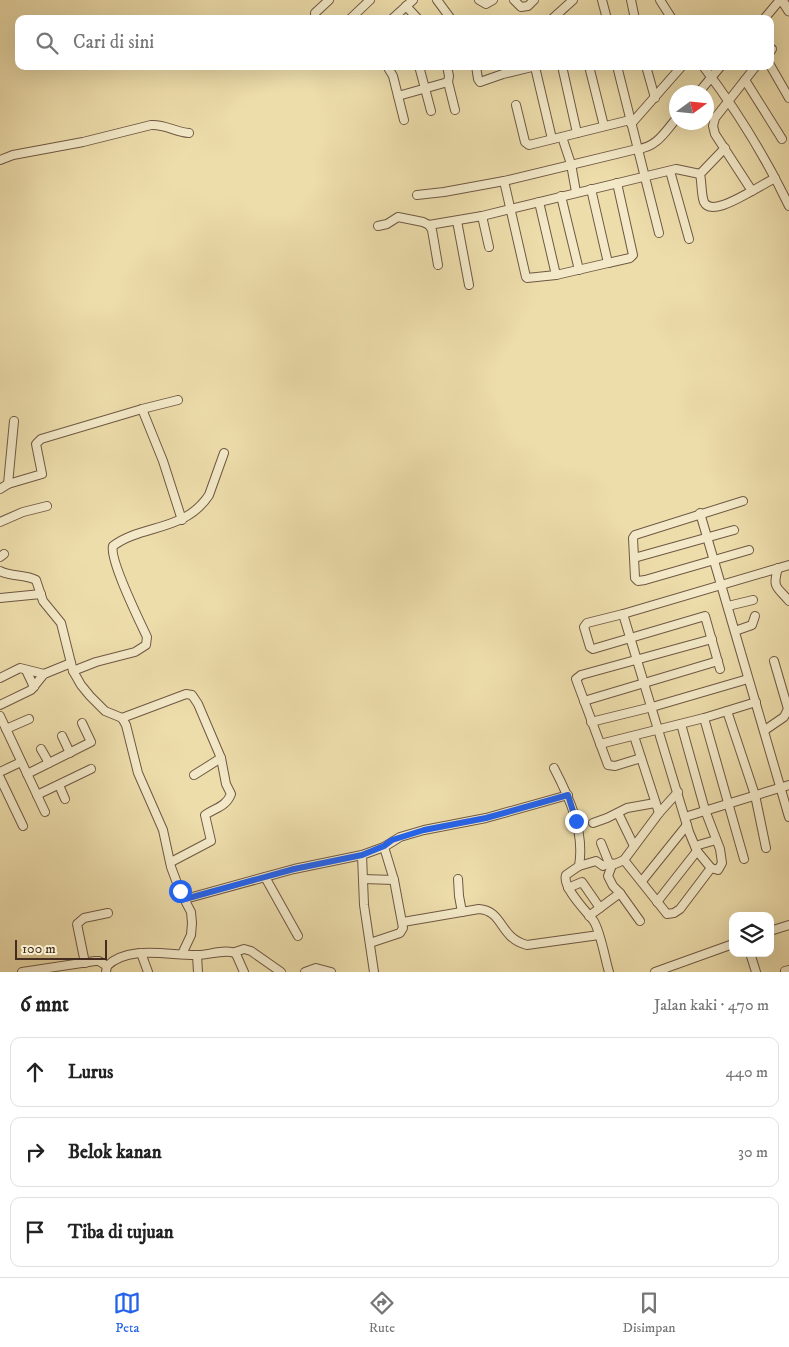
<!DOCTYPE html>
<html lang="id">
<meta charset="utf-8">
<style>
body{margin:0;font-family:"IM FELL DW Pica",serif;background:#f2f2f2;color:#222}
.controls{position:absolute;right:15px;bottom:15px;display:grid;overflow:hidden;border-radius:10px;box-shadow:0 5px 20px #0002}
.controls button{width:45px;height:45px;display:grid;place-items:center;padding:0;border:0;border-bottom:1px solid #e0e0e0;background:#fff;color:#222;font:25px sans-serif}
.compass{position:absolute;left:669px;top:85px;width:45px;height:45px;border-radius:50%;background:#fff;box-shadow:0 5px 20px #0002;rotate:75deg}
.scale{position:absolute;left:15px;bottom:12px;width:92px;box-sizing:border-box;padding-left:5px;border:2px solid #452c20;border-top:0;font-size:14px;line-height:18px;white-space:nowrap;color:#452c20;-webkit-text-stroke:4px #f3e9c8;paint-order:stroke}
.stop{position:absolute;width:15px;height:15px;margin:-11px;border:4px solid #2563eb;border-radius:50%;background:#fff}
.stop.end{background:#2563eb;border-color:#fff;box-shadow:0 1px 5px #0008}
.list{margin:0;padding:0;list-style:none}
h2{display:flex;justify-content:space-between;align-items:center;height:65px;margin:0;padding:0 20px;font-size:21px}
h2 small{font-size:16px;font-weight:400;color:#767676}
.list li{display:grid;grid-template-columns:32px 1fr auto;gap:15px;align-items:center;box-sizing:border-box;height:70px;margin:0 10px 10px;padding:0 10px;border:1px solid #e0e0e0;border-radius:10px}
.list b{display:block;font-size:19px;white-space:nowrap}
.list em{font-size:16px;font-style:normal;color:#767676}
.icon{flex:none;width:28px;height:28px;fill:none;stroke:currentColor;stroke-width:2;stroke-linecap:round;stroke-linejoin:round}
.map{position:relative;flex:none;width:789px;height:972px;overflow:hidden}
.search{position:absolute;background:#fff;box-shadow:0 5px 20px #0002;left:15px;right:15px;top:15px;height:55px;display:flex;align-items:center;gap:12px;box-sizing:border-box;padding:0 18px;border-radius:10px;color:#767676;font-size:19px}
.sheet{height:305px;background:#fff}
nav{display:flex;justify-content:space-around;align-items:center;box-sizing:border-box;height:70px;border-top:1px solid #e0e0e0;background:#fff;font-size:14px;color:#767676}
nav a{display:grid;justify-items:center;gap:2px}
nav .on{color:#2563eb}
.map>svg:first-child{display:block}
</style>
<div class="map">
<svg width="789" height="972" viewBox="0 0 789 972">
<rect width="100%" height="100%" fill="#edddab"/>
<filter id="stains"><feTurbulence type="fractalNoise" baseFrequency=".004" numOctaves="4"/><feColorMatrix values="0 0 0 0 .2 0 0 0 0 .09 0 0 0 0 .02 0 0 0 .5 -.17"/></filter>
<radialGradient id="worn" r=".72"><stop offset=".6" stop-color="#630" stop-opacity="0"/><stop offset="1" stop-color="#630" stop-opacity=".3"/></radialGradient>
<g fill="none" stroke-linecap="round" stroke-linejoin="round">
<defs>
<g id="minor">
<polyline points="437,0 451,19"/>
<polyline points="479,0 486,4 493,0"/>
<polyline points="514,0 521,7 528,6 534,0"/>
<polyline points="602,0 607,19"/>
<polyline points="631,0 635,19"/>
<polyline points="660,0 672,19"/>
<polyline points="406,6 418,19"/>
<polyline points="315,19 315,13 329,0"/>
<polyline points="350,19 370,0"/>
<polyline points="392,19 413,0"/>
<polyline points="552,19 573,0"/>
<polyline points="764,19 780,0"/>
<polyline points="770,52 772,49"/>
<polyline points="770,65 789,98"/>
<polyline points="387,66 393,76 404,120"/>
<polyline points="419,66 431,111"/>
<polyline points="476,66 478,79 480,82 503,74 536,66"/>
<polyline points="562,66 577,133"/>
<polyline points="589,66 604,126"/>
<polyline points="617,66 659,233"/>
<polyline points="646,66 655,98"/>
<path d="M703,66c32,42 63,92 86,140"/>
<polyline points="756,66 715,118 713,126 715,134 752,191 775,178"/>
<polyline points="535,67 552,139"/>
<polyline points="745,80 782,139"/>
<polyline points="448,82 455,110"/>
<polyline points="699,92 721,66"/>
<polyline points="398,96 448,82 449,76 447,66"/>
<polyline points="516,105 525,142 529,145 630,120"/>
<polyline points="631,124 682,66"/>
<polyline points="562,137 571,164 576,192"/>
<path d="M725,148l-25,26c2,9 1,20 4,28 7,14 38,-6 48,-11"/>
<path d="M0,160l13,-5 70,-13 68,-17c14,-1 24,7 38,8"/>
<polyline points="670,171 689,239"/>
<path d="M591,189l17,74 -52,12 -29,3 -1,-1 -22,-96 133,-32c19,-1 28,-17 39,-30"/>
<polyline points="417,195 444,192 504,181"/>
<polyline points="561,196 579,270"/>
<polyline points="539,202 556,275"/>
<polyline points="482,216 489,247"/>
<polyline points="457,221 469,285"/>
<polyline points="378,226 387,224 398,217 423,222 429,225"/>
<polyline points="608,263 630,258 633,255 617,183"/>
<polyline points="438,265 432,230 429,225 482,216 676,169 700,174"/>
<polyline points="142,409 163,461 182,520"/>
<polyline points="8,484 42,474 36,444 41,439 142,409 178,400"/>
<polyline points="0,489 8,484 14,421"/>
<polyline points="743,501 635,535 633,538 635,578 638,581 645,580 749,550"/>
<polyline points="700,513 789,817"/>
<polyline points="0,522 23,512 47,506"/>
<polyline points="0,557 4,554"/>
<polyline points="634,558 734,530"/>
<path d="M778,568c-6,21 -1,18 11,33"/>
<path d="M0,571c11,6 25,3 36,9l7,21 18,22 12,48 8,14 9,11 15,15 17,7 4,7 12,48 25,57 8,37 9,24 11,21 1,11 -1,12 -9,19"/>
<polyline points="0,598 41,594"/>
<polyline points="728,606 753,600"/>
<polyline points="623,614 689,832 697,851 711,868 718,870 722,863 720,849 705,810 681,724"/>
<polyline points="735,631 752,625 755,616"/>
<polyline points="720,669 705,616 593,649 590,647 584,627 587,623 623,614 789,565"/>
<polyline points="26,670 34,687"/>
<path d="M73,671l23,-9 39,-10 11,-7 1,-8c-7,-15 -38,-78 -34,-91 29,-22 72,-14 96,-51l15,-42"/>
<polyline points="0,678 20,668 44,674"/>
<polyline points="584,701 718,661"/>
<polyline points="0,705 31,690 44,674 71,663"/>
<polyline points="727,711 755,795 766,848"/>
<polyline points="0,716 45,812"/>
<polyline points="122,718 186,694 192,695 198,704 221,758 194,775"/>
<polyline points="704,718 744,859"/>
<polyline points="591,722 652,707 748,679"/>
<polyline points="6,729 29,719"/>
<polyline points="765,730 784,717 788,709 774,661"/>
<polyline points="62,736 70,753"/>
<polyline points="634,736 659,813"/>
<polyline points="600,744 704,718 756,702"/>
<polyline points="41,749 49,763"/>
<polyline points="641,758 615,766 608,765 576,679 581,675 712,639"/>
<path d="M554,768c15,29 31,63 25,98l-13,9c-4,12 19,35 27,45 7,9 12,39 16,52"/>
<polyline points="0,772 21,762"/>
<polyline points="27,774 91,742 82,723"/>
<polyline points="0,778 23,826"/>
<polyline points="59,785 65,799"/>
<polyline points="37,795 91,769"/>
<polyline points="618,813 634,846"/>
<polyline points="685,817 789,785"/>
<polyline points="593,823 607,818 627,808 655,803"/>
<polyline points="601,843 609,863 615,864 624,860 659,813 678,792"/>
<polyline points="695,846 716,840"/>
<polyline points="362,855 364,905 374,972"/>
<polyline points="624,860 667,914 674,913 680,909 711,868"/>
<path d="M171,862l40,-21 -6,-26c10,-7 21,-8 26,-21l-5,-10 -5,-26"/>
<polyline points="612,865 608,876 613,886 620,893"/>
<polyline points="579,866 596,861 603,866 609,863"/>
<polyline points="265,877 298,936"/>
<polyline points="363,879 394,880"/>
<polyline points="458,879 459,896 462,912"/>
<polyline points="642,881 687,825"/>
<polyline points="568,888 582,882 600,908"/>
<polyline points="185,899 294,869 362,855 384,847 400,837 424,830 486,818 568,795"/>
<polyline points="657,902 697,851"/>
<polyline points="589,916 620,893 640,921"/>
<path d="M403,922l76,-13c25,2 20,29 48,36l72,-10"/>
<polyline points="770,931 789,925"/>
<polyline points="370,943 400,933 403,928 394,880 384,847"/>
<polyline points="235,952 244,949 251,951 281,972"/>
<polyline points="141,953 148,972"/>
<polyline points="750,953 756,972"/>
<polyline points="197,955 198,972"/>
<polyline points="85,963 77,924 84,918 108,913"/>
<polyline points="785,971 789,970"/>
<polyline points="22,972 95,961 99,961 107,966"/>
<path d="M106,972l1,-6c22,-22 64,-10 91,-11 11,0 30,-7 38,-1l8,18"/>
<polyline points="305,972 316,968 331,972"/>
<polyline points="655,972 733,944"/>
</g>
<polyline id="tertiary" points="782,0 789,11"/>
</defs>
<use href="#minor" stroke="#6f5843" stroke-width="10"/>
<use href="#tertiary" stroke="#6f5843" stroke-width="11"/>
<use href="#minor" stroke="#f3e9c8" stroke-width="8"/>
<use href="#tertiary" stroke="#f3e9c8" stroke-width="9"/>
</g>
<g fill="none" stroke-linecap="round" stroke-linejoin="round">
<polyline stroke="#2563eb" stroke-width="6" points="180,891 185,899 294,869 362,855 384,846 392,840 424,830 486,818 568,795 576,821"/>
</g>
<rect width="100%" height="100%" filter="url(#stains)"/>
<rect width="100%" height="100%" fill="url(#worn)"/>
</svg>
<div class="controls">
<button><svg class="icon" aria-label="layers" viewBox="0 0 24 24"><path d="M12 4l9 5-9 5-9-5zM3 14l9 5 9-5"/></svg></button>
</div>
<svg class="compass" viewBox="-18 -18 36 36"><path d="M0-13l5 13h-10z" fill="#e53935"/><path d="M0 13l5-13h-10z" fill="#767676"/></svg>
<div class="scale">100 m</div>
<div class="stop" style="left:180px;top:891px"></div>
<div class="stop end" style="left:576px;top:821px"></div>
<div class="search"><svg class="icon" aria-label="search" viewBox="0 0 24 24"><circle cx="10" cy="10" r="6"/><path d="M15 15l6 6"/></svg>Cari di sini</div>
</div>
<section class="sheet">
<h2>6 mnt<small>Jalan kaki · 470 m</small></h2>
<ul class="list">
<li><svg class="icon" aria-label="ahead" viewBox="0 0 24 24"><path d="M12 20V5M6 11l6-6 6 6"/></svg><div><b>Lurus</b></div><em>440 m</em></li>
<li><svg class="icon" aria-label="right" viewBox="0 0 24 24"><path d="M7 20v-9h11M14 6l5 5-5 5"/></svg><div><b>Belok kanan</b></div><em>30 m</em></li>
<li><svg class="icon" aria-label="arrive" viewBox="0 0 24 24"><path d="M6 21V4h12l-3 4 3 4H6"/></svg><div><b>Tiba di tujuan</b></div></li>
</ul>
</section>
<nav>
<a class="on"><svg class="icon" aria-label="map" viewBox="0 0 24 24"><path d="M3 6l6-2 6 2 6-2v14l-6 2-6-2-6 2zM9 4v14M15 6v14"/></svg>Peta</a>
<a><svg class="icon" aria-label="directions" viewBox="0 0 24 24"><path d="M12 3l9 9-9 9-9-9zM9 14v-3h6M13 9l2 2-2 2"/></svg>Rute</a>
<a><svg class="icon" aria-label="saved" viewBox="0 0 24 24"><path d="M7 4h10v16l-5-4-5 4z"/></svg>Disimpan</a>
</nav>
